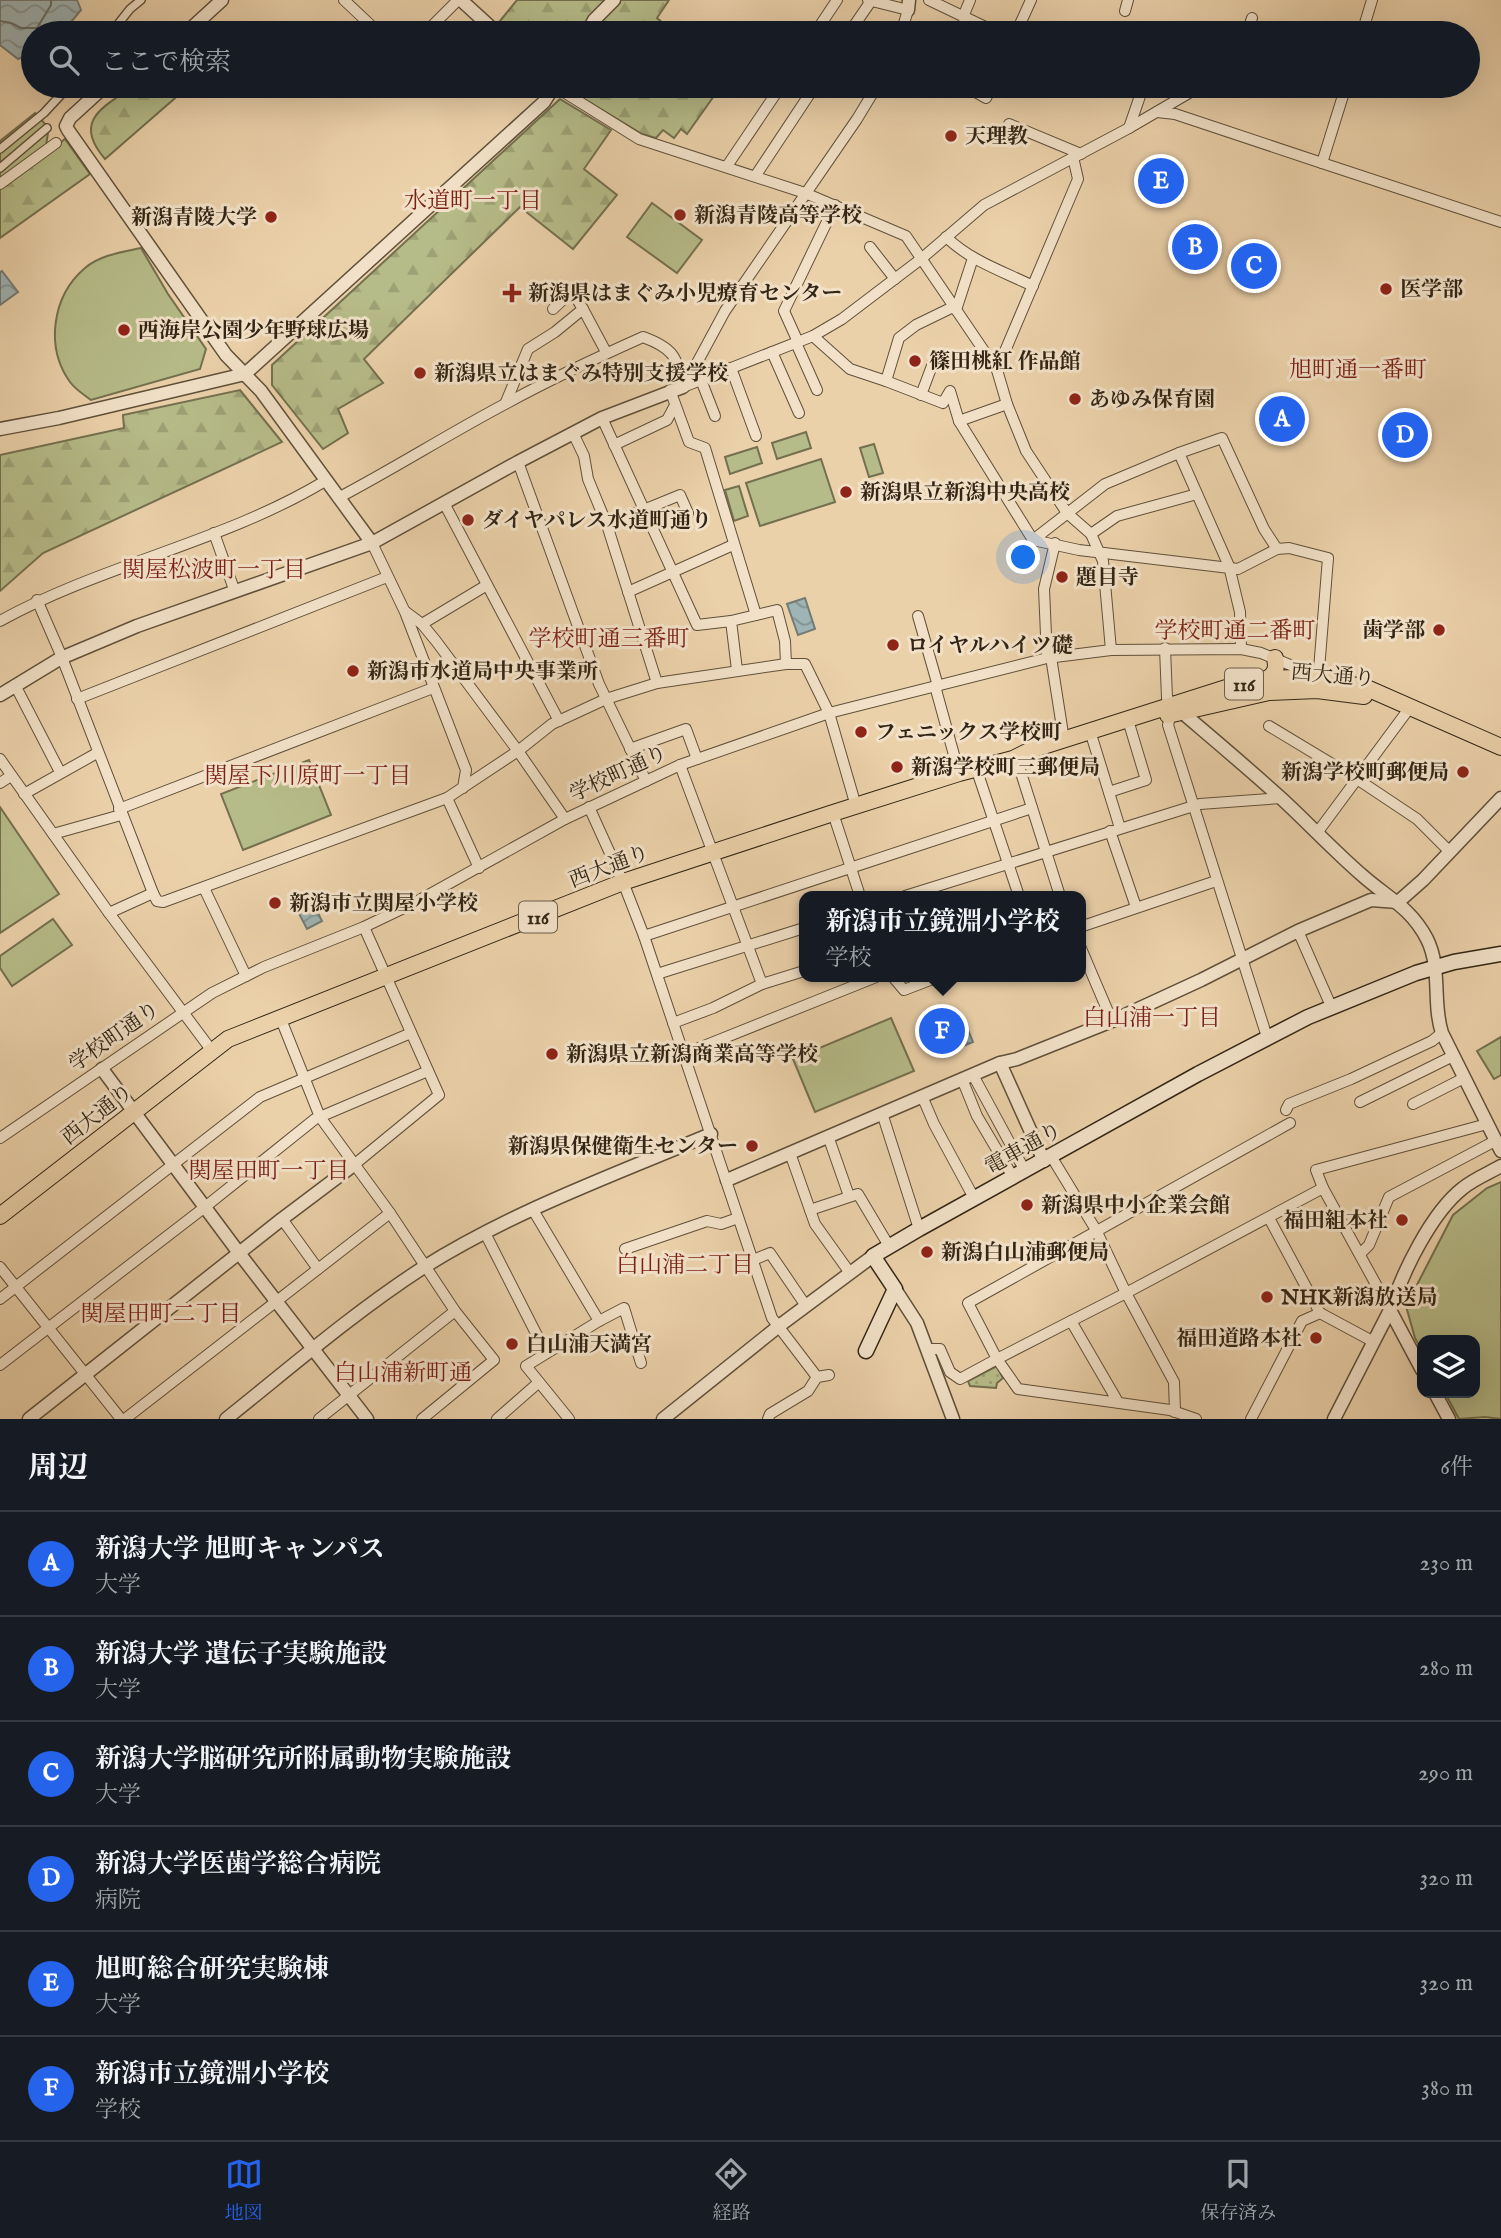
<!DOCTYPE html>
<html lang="ja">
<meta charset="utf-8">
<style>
body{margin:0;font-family:"IM FELL English","Noto Serif JP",serif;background:#242831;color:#f1f3f6}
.controls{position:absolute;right:21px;bottom:21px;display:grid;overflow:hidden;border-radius:14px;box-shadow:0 7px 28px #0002}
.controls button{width:63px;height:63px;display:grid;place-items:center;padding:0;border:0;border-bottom:2px solid #363941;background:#171b24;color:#f1f3f6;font:35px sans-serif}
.you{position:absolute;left:1024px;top:558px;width:24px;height:24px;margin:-18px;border:5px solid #fff;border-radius:50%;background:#1a73e8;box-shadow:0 0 0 10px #1a73e833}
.badge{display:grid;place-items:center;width:46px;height:46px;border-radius:50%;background:#2563eb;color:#fff;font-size:23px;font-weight:700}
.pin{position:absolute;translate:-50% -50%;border:4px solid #fff;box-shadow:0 2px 7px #0006}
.popup{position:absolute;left:799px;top:891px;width:287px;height:91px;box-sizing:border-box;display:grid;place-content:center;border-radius:14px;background:#171b24;filter:drop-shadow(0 2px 5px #0005);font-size:23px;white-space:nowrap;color:#9ea1a6}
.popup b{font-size:26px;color:#f1f3f6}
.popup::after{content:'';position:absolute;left:50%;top:100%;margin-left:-14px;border:14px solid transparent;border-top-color:#171b24}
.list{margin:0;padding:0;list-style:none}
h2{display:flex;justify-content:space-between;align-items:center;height:91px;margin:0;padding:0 28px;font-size:30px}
h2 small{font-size:23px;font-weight:400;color:#9ea1a6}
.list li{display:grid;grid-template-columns:46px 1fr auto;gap:21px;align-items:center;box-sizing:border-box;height:105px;padding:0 28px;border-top:2px solid #363941}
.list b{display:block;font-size:26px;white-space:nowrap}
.list p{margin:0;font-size:23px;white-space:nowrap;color:#9ea1a6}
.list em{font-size:23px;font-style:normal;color:#9ea1a6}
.icon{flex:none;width:38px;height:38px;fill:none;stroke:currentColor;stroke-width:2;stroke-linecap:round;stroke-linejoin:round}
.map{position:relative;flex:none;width:1501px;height:1419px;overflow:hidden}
.search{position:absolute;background:#171b24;box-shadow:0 7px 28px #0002;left:21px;right:21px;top:21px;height:77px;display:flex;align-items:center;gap:18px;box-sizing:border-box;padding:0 24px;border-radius:38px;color:#9ea1a6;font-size:26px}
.sheet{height:721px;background:#171b24}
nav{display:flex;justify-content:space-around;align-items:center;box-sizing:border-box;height:98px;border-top:2px solid #363941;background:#171b24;font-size:19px;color:#9ea1a6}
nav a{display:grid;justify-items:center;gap:4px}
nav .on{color:#2563eb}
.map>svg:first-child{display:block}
</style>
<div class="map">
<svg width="1501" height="1419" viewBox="0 0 1501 1419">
<defs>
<pattern id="forest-firs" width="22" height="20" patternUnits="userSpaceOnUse" patternTransform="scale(1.75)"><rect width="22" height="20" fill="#b6bc89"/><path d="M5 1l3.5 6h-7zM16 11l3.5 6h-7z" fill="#9da175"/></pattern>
<pattern id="park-dots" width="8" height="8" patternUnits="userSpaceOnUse" patternTransform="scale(1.75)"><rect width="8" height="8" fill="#b6bc89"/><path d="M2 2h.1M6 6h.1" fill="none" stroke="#9da175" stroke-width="1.8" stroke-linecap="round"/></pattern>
<pattern id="water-waves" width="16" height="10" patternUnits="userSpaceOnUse" patternTransform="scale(1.75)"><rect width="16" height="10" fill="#9fb4b5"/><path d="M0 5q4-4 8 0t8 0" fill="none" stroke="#829292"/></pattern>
</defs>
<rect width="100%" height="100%" fill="#ebd1aa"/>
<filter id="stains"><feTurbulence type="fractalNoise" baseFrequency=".00286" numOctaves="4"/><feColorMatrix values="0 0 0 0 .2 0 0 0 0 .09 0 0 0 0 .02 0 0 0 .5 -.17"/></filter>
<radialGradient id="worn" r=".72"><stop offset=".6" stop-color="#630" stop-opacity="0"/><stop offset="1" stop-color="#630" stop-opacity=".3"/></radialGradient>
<g fill="#b6bc89" stroke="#74704f" stroke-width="2">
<polygon points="35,113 47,126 45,129 48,133 46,146 0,179 0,141"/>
<polygon points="652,203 702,240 677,273 627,237"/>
<path d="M141,248l27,46 38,55 -6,20 -109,31c-7,-5 -16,-11 -21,-18 -25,-35 -18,-86 15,-114 15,-13 37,-16 56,-20z"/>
<polygon points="806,432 811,448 777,459 772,443"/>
<polygon points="874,444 883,473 869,477 860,448"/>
<polygon points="757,447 762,463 730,474 725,457"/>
<polygon points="821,459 835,502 760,526 746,483"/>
<polygon points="739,486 748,516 734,521 725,490"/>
<polygon points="309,760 331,815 243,850 221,794"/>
<polygon points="0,807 59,894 0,933"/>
<polygon points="53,919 72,945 12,986 0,968 0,956"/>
<polygon points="891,1018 914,1071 815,1112 793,1059"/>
<polygon points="1501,1037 1501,1075 1494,1079 1477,1051"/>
<polygon points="1501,1182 1501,1419 1485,1417 1459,1419 1445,1393 1475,1393 1475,1340 1422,1340 1422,1351 1415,1338 1406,1306 1453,1215 1487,1188"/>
</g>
<g fill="url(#forest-firs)" stroke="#74704f" stroke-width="2">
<polygon points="517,0 609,0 581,33 513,33 500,21"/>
<polygon points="618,0 669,0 657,18 675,33 592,33 598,22"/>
<path d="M134,86h55l-84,73c-33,-38 -2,-52 29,-73z"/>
<polygon points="577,86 721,86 687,134 681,129 674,138 663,130 656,138 642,134 581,97"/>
<polygon points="560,99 611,130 584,169 617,195 573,249 520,207 364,359 383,383 338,409 348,433 323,449 272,385 272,365"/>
<polygon points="65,139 90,174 0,238 0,189"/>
<polygon points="240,390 282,442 43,553 0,591 0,455 124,428 123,415"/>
</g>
<polygon fill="url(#park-dots)" stroke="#74704f" stroke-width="2" points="997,1366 1003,1378 997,1383 996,1388 970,1386 968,1381"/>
<g fill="url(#water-waves)" stroke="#737b75" stroke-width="2">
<polygon points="0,0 77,0 81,10 62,33 33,33 33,55 29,54 18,59 0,45"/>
<polygon points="2,271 18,292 0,305 0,272"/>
<polygon points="805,598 815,629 798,635 787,604"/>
<polygon points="308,893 322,921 307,929 292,900"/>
<polygon points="968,1030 973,1042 944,1054 939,1043"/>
</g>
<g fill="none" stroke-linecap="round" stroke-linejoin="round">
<polyline stroke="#686c65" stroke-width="2" points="0,21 11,23 21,28 37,28 51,5 51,0"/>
<defs>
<g id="pedestrian">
<polyline points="111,33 130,9 141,0"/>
<polyline points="0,149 44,113 69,86"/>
<polyline points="0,168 47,128"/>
</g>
<g id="minor">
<polyline points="344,0 379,33"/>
<polyline points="868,0 908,10"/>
<polyline points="929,0 998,33"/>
<polyline points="1125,11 1128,0"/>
<polyline points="963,17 970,0"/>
<polyline points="425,33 458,0"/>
<polyline points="815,33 837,0"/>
<polyline points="849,33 871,1"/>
<polyline points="901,33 908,10"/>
<polyline points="1016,33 1031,0"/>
<polyline points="1247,33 1252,18"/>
<polyline points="1362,33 1372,0"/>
<polyline points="554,86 639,139 805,193 906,236 997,370 1078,179 1073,157"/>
<polyline points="965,86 986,98 992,86"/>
<polyline points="1157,112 1175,114 1322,163 1346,86"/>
<polyline points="1009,124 1081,154"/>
<polyline points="1129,128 1140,96"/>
<polyline points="1322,163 1501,222"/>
<polyline points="727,166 781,86"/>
<polyline points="756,175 815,86"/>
<polyline points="0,184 56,143"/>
<path d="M946,237c25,24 56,34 87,49"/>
<polyline points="870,247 895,279"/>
<polyline points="553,309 572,291 583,309"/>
<polyline points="956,310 973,258"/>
<polyline points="813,336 850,369 886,381 943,403 950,391 959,421 1033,540"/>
<polyline points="798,342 784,311 835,205"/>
<polyline points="796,343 817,390"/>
<polyline points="772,352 799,413"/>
<polyline points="731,368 756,436"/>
<polyline points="997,370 1007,404 1026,451 1067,513 1091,534 1103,561 1111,650"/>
<polyline points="701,380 715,416"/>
<polyline points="886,381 899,338 916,325 953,307"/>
<polyline points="683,387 813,336 842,319 921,259 984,205 1129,128 1201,86"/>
<polyline points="684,387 725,311 857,119 877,86"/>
<polyline points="670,390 689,442 705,448 756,615"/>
<polyline points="921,395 933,363"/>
<polyline points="506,402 528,349 555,332 583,309 606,352"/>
<polyline points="602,418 697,625 731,621 737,670"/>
<polyline points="959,421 1007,404"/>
<polyline points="573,433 584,456 588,479 607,525 657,683"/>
<polyline points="614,445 667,420 675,405"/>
<polyline points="1179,453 1229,566 1240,612 1241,649"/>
<polyline points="518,462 599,684 646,781"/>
<path d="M338,498c57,-30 112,-65 169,-95 44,-24 89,-45 136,-66 30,11 34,19 40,50"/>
<polyline points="444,503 559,721"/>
<polyline points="607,525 680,495 688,513"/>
<polyline points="214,533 235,592"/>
<polyline points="1091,534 1117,516 1197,494"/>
<polyline points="1033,540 1105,484 1179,453 1222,438 1264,529 1277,549 1289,548 1328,558 1318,682"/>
<polyline points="1033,540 1079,550 1238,569 1277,549"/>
<polyline points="372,543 405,612 466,770 463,788"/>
<polyline points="628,592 733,545"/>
<polyline points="37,600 61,655 153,893 157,901 163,902 447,798 518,751 552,724 606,699 657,683 786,664 805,664 829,713 856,806"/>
<polyline points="406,612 422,624 436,641 518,751 565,819"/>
<polyline points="918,616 938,686"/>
<path d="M0,621c103,-57 224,-79 325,-140"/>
<polyline points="731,621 777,610 785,641 786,664"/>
<polyline points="422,624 487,585"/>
<polyline points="1165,648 1167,698 1173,705 1168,725 1267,1037"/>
<polyline points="1051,657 1064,740"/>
<polyline points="1047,658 1044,589 1055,543"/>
<polyline points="15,685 60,772"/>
<polyline points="935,686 959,773"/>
<polyline points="77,699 387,577"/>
<polyline points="1269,726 1357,779 1417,819 1449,851"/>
<polyline points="1090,731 1120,828"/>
<polyline points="630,749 686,729 697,759"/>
<polyline points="1016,757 1060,896"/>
<polyline points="0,759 109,913 212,1051"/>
<polyline points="680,765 762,984"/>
<polyline points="976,768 1019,896"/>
<polyline points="0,783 11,776"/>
<polyline points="1109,792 1146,780 1128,720"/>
<polyline points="24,794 97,753"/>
<polyline points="447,798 479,868"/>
<polyline points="589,807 623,882 644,936 772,1318 817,1377"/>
<polyline points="119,809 433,688"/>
<polyline points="833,813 860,896"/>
<polyline points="1110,831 1136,907"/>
<polyline points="1317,833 1411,706"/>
<polyline points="53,834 121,815"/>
<polyline points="204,888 246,976"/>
<polyline points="905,896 1200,804 1281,798"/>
<polyline points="109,913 153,893"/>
<polyline points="1080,927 1216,881"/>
<polyline points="1298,931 1331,1006"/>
<polyline points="644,936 1032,808"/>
<polyline points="1080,946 1112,1021"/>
<polyline points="657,974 804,928"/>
<polyline points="893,977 904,990 938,977"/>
<polyline points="673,1023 713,1008 762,984 804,971"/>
<polyline points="684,1054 876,977"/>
<polyline points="973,1075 1025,1171"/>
<polyline points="962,1079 977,1116 1013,1177"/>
<polyline points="922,1096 934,1124 974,1198"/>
<polyline points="1360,1102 1453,1056"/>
<polyline points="1413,1104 1464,1078"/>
<polyline points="1286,1110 1289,1104 1351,1079 1432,1041 1442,1033"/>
<polyline points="882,1113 919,1229"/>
<polyline points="828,1136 849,1196"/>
<polyline points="0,1138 212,993 264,967 364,927 414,903 565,819 680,765 829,713 1047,658 1111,650 1241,649 1261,653 1312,674"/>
<polyline points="790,1153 815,1224 850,1273"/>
<polyline points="1051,1156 1096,1230 1126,1293 1323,1188 1390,1310"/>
<polyline points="355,1164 439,1095 364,927"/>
<polyline points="1323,1188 1316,1170 1487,1124"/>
<polyline points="533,1210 599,1321"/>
<polyline points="810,1210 858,1194 889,1246"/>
<polyline points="390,1213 455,1311 494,1360 422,1419"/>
<polyline points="1269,1218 1320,1313"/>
<polyline points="282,1219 318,1269"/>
<polyline points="485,1233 546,1353"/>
<polyline points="625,1249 707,1221 721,1224 738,1218"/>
<polyline points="1360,1254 1369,1245 1389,1197 1495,1141"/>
<polyline points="753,1260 770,1253 806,1306"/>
<polyline points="0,1267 121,1419"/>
<polyline points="0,1299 260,1097 411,1033"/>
<polyline points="1071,1321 1126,1293 1174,1382 1175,1412"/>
<polyline points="929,1349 940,1349 950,1372 960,1379 997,1359 968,1303 1290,1123"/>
<polyline points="0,1365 205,1207 315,1119 428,1071"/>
<polyline points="1118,1402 1071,1321 997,1359 1018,1389 1170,1410 1196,1419"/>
<polyline points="125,1419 390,1213 320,1117 280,1017"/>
<polyline points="319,1419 455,1311"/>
<polyline points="497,1419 538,1383"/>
<polyline points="569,1419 526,1366 599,1321 624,1308 641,1363"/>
<polyline points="768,1419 770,1414 808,1391 817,1377 829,1375"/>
<polyline points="1251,1419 1302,1321 1320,1313 1374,1342"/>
</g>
<g id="tertiary">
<polyline points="461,0 497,33"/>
<polyline points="908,10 909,0"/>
<polyline points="186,33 222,0"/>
<polyline points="587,33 594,20 614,0"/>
<polyline points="105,86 70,118 66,126 68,130 226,355 261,391 372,543"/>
<polyline points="0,429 59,418 245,374 544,102 554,86"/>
<polyline points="0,695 61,658 137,626 372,543 518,462 602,418 683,387"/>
<path d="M1177,708c35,30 71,60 105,91 27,25 53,53 81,77 25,22 48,32 64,63 15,30 5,64 15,94l59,118"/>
<polyline points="102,1069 239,1253 367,1419"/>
<polyline points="1044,1161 1000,1063 1017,1059 1112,1021 1201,980 1298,931 1371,900 1398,902 1423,880 1501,798"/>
<polyline points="727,1180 1000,1063"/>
<polyline points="895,1289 917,1323 953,1419"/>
<polyline points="1390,1310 1422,1370"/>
<polyline points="1435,1393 1449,1419"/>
<polyline points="29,1419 282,1219 355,1164"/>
<path d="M226,1419c64,-51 126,-105 195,-150 90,-57 192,-94 290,-135"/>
<polyline points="663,1419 779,1326 873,1256"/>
<path d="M1334,1419l56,-109c13,-38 41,-97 73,-122 11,-9 26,-15 38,-22"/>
</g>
<polyline id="secondary" points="866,1351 895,1289 873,1256 919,1229 1198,1074 1308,1017 1416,973 1454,962 1501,954"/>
<g id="trunk">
<path d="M1267,679c9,-5 10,-11 8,-21"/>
<polyline points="1168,715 1269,692 1317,690 1364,696"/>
<polyline points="0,1216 228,1039 623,882 833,813 959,773 1013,759 1031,750 1229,687 1267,679 1319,677 1369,689 1501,747"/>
</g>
</defs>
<use href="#pedestrian" stroke="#60503a" stroke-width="10"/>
<use href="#minor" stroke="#60503a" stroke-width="12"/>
<use href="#tertiary" stroke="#60503a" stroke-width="15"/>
<use href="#secondary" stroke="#322515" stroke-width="17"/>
<use href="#trunk" stroke="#322515" stroke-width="18"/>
<use href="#pedestrian" stroke="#f2e1c8" stroke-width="7"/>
<use href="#minor" stroke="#f2e1c8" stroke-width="10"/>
<use href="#tertiary" stroke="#f2e1c8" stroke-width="12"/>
<use href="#secondary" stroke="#f2e1c8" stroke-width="14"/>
<use href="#trunk" stroke="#ebd1aa" stroke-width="16"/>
</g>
<g fill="#8f2418" stroke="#f2e1c8" stroke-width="2.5">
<circle cx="951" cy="136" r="7"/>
<circle cx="680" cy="215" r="7"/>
<circle cx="271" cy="217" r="7"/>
<circle cx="1386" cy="289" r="7"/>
<path d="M508.5 282.5h7v7h7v7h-7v7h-7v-7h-7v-7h7z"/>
<circle cx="124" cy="330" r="7"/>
<circle cx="915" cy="361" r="7"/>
<circle cx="420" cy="373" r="7"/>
<circle cx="1075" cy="399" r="7"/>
<circle cx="846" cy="492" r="7"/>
<circle cx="468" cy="520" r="7"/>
<circle cx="1062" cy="577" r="7"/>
<circle cx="1439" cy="630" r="7"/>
<circle cx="893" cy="645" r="7"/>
<circle cx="353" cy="671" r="7"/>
<circle cx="861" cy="732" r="7"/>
<circle cx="897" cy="767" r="7"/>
<circle cx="1463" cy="772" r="7"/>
<circle cx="275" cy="903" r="7"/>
<circle cx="552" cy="1054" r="7"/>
<circle cx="752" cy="1146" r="7"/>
<circle cx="1027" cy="1205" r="7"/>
<circle cx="1402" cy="1220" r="7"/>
<circle cx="927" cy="1252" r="7"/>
<circle cx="1267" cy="1297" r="7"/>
<circle cx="1316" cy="1338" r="7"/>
<circle cx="512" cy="1344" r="7"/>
</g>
<g text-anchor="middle" stroke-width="6" stroke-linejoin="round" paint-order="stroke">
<g fill="#f2e1c8" stroke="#6c5d4b" stroke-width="2">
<rect x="1225" y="668.5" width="38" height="31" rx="5"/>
<rect x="519" y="901.5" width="38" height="31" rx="5"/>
</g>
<g font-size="19" font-weight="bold" fill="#322515">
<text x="1244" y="691">116</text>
<text x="538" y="924">116</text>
</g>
<g font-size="21" font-weight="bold" fill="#322515" stroke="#f2e1c8" text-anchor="start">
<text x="965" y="143">天理教</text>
<text x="694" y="222">新潟青陵高等学校</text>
<text x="257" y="224" text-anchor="end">新潟青陵大学</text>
<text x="1400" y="296">医学部</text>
<text x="528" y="300">新潟県はまぐみ小児療育センター</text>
<text x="138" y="337">西海岸公園少年野球広場</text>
<text x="929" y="368">篠田桃紅 作品館</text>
<text x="434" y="380">新潟県立はまぐみ特別支援学校</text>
<text x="1089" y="406">あゆみ保育園</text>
<text x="860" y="499">新潟県立新潟中央高校</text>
<text x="482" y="527">ダイヤパレス水道町通り</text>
<text x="1076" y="584">題目寺</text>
<text x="1425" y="637" text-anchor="end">歯学部</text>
<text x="907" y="652">ロイヤルハイツ礎</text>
<text x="367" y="678">新潟市水道局中央事業所</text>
<text x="875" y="739">フェニックス学校町</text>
<text x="911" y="774">新潟学校町三郵便局</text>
<text x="1449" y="779" text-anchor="end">新潟学校町郵便局</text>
<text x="289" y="910">新潟市立関屋小学校</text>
<text x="566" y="1061">新潟県立新潟商業高等学校</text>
<text x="738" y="1153" text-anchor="end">新潟県保健衛生センター</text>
<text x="1041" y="1212">新潟県中小企業会館</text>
<text x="1388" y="1227" text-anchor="end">福田組本社</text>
<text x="941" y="1259">新潟白山浦郵便局</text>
<text x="1281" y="1304">NHK新潟放送局</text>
<text x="1302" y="1345" text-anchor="end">福田道路本社</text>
<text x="526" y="1351">白山浦天満宮</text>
</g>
<g font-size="21" fill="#322515" stroke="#f2e1c8">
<text transform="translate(1333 675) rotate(5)" y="7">西大通り</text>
<text transform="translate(618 773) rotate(-25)" y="7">学校町通り</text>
<text transform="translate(609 866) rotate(-21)" y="7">西大通り</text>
<text transform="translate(114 1036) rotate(-35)" y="7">学校町通り</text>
<text transform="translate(97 1114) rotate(-38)" y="7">西大通り</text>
<text transform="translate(1023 1148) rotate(-29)" y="7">電車通り</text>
</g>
<g font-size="23" fill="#7a1f14" stroke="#f2e1c8">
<text x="473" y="208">水道町一丁目</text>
<text x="1358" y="377">旭町通一番町</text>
<text x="214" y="577">関屋松波町一丁目</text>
<text x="1235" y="638">学校町通二番町</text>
<text x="609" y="646">学校町通三番町</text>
<text x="308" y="783">関屋下川原町一丁目</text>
<text x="1152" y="1025">白山浦一丁目</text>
<text x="269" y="1178">関屋田町一丁目</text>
<text x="685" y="1272">白山浦二丁目</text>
<text x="161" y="1321">関屋田町二丁目</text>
<text x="403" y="1380">白山浦新町通</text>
</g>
</g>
<rect width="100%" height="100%" filter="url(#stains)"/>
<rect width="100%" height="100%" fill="url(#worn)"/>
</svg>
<div class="controls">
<button><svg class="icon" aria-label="layers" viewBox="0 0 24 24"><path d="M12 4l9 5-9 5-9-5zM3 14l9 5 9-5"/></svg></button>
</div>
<div class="you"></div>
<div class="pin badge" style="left:1282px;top:419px">A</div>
<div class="pin badge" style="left:1195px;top:247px">B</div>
<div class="pin badge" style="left:1254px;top:266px">C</div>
<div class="pin badge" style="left:1405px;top:435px">D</div>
<div class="pin badge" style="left:1161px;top:181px">E</div>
<div class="pin badge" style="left:942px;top:1031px">F</div>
<div class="popup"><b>新潟市立鏡淵小学校</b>学校</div>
<div class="search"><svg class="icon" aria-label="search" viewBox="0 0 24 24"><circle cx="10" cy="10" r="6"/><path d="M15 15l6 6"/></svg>ここで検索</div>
</div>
<section class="sheet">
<h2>周辺<small>6件</small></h2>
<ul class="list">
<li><span class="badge">A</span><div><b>新潟大学 旭町キャンパス</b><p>大学</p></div><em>230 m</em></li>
<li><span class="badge">B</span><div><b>新潟大学 遺伝子実験施設</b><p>大学</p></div><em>280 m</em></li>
<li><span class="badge">C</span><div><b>新潟大学脳研究所附属動物実験施設</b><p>大学</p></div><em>290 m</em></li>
<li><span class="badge">D</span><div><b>新潟大学医歯学総合病院</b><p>病院</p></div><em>320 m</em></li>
<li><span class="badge">E</span><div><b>旭町総合研究実験棟</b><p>大学</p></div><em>320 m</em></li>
<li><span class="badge">F</span><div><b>新潟市立鏡淵小学校</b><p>学校</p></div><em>380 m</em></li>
</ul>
</section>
<nav>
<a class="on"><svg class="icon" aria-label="map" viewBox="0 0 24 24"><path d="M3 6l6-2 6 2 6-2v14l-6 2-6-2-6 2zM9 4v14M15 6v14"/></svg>地図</a>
<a><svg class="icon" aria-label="directions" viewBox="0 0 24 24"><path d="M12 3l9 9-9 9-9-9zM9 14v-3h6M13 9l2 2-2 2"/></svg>経路</a>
<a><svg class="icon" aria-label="saved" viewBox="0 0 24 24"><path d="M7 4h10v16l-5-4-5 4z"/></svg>保存済み</a>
</nav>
